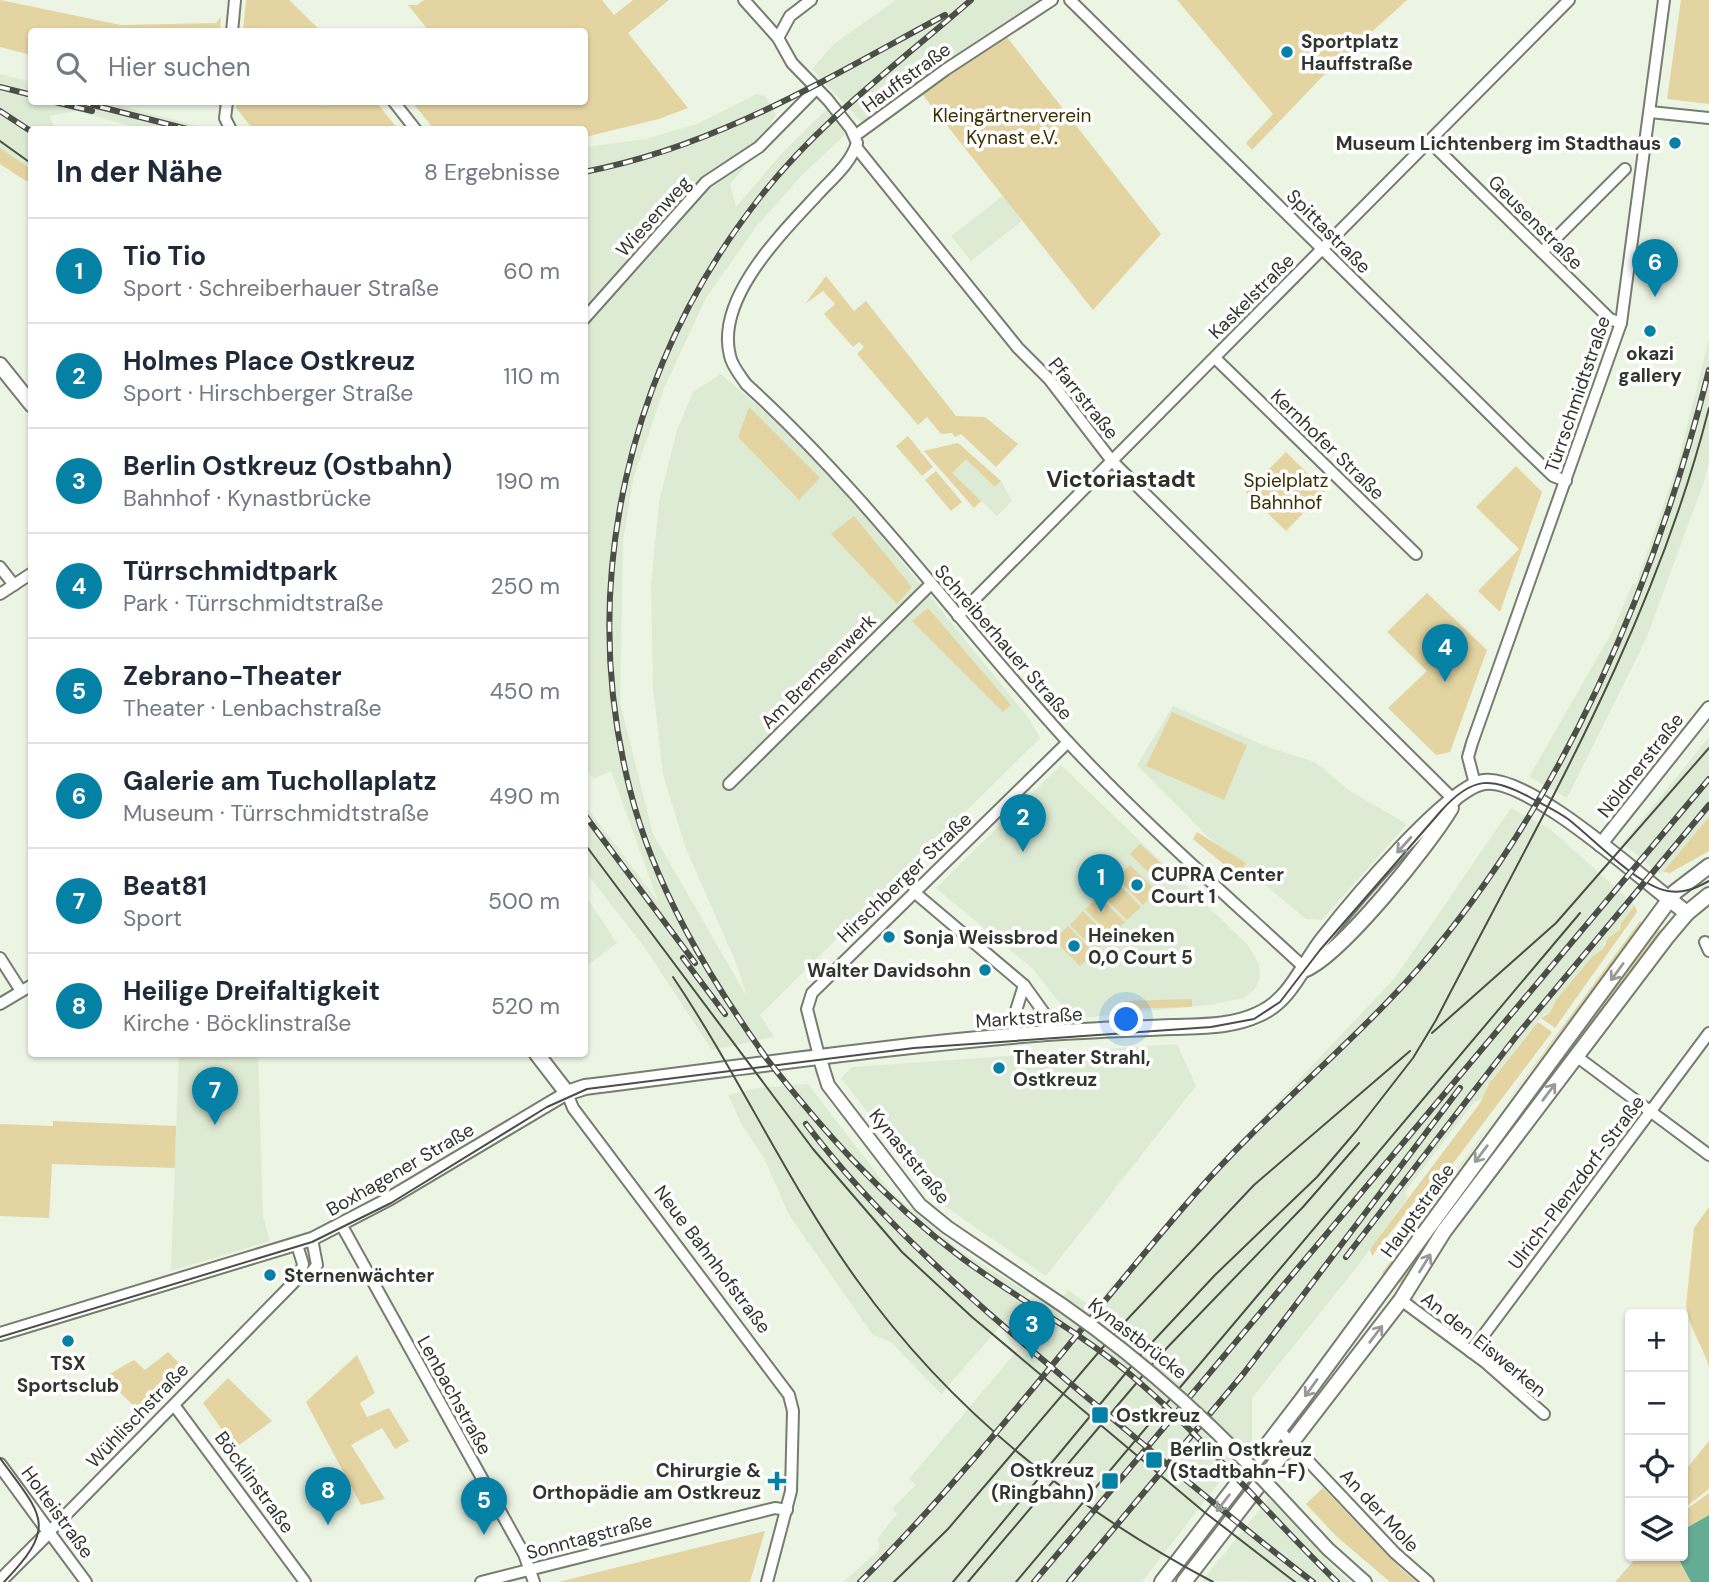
<!DOCTYPE html>
<html lang="de">
<meta charset="utf-8">
<style>
body{margin:0;font-family:"DM Sans",sans-serif;background:#f2f2f3;color:#1f2937}
.controls{position:absolute;right:21px;bottom:21px;display:grid;overflow:hidden;border-radius:7px;box-shadow:0 2px 5px #0004}
.controls button{width:63px;height:63px;display:grid;place-items:center;padding:0;border:0;border-bottom:2px solid #e0e1e3;background:#fff;color:#1f2937;font:35px sans-serif}
.you{position:absolute;left:1127px;top:1020px;width:24px;height:24px;margin:-18px;border:5px solid #fff;border-radius:50%;background:#1a73e8;box-shadow:0 0 0 10px #1a73e833}
.badge{display:grid;place-items:center;width:46px;height:46px;border-radius:50%;background:#0681a6;color:#fff;font-size:23px;font-weight:700}
.pin{position:absolute;translate:-50% -58px;filter:drop-shadow(0 2px 4px #0008)}
.pin::after{content:'';position:absolute;top:37px;width:24px;height:21px;background:inherit;clip-path:polygon(0 0,100% 0,50% 100%)}
.list{margin:0;padding:0;list-style:none}
h2{display:flex;justify-content:space-between;align-items:center;height:91px;margin:0;padding:0 28px;font-size:30px}
h2 small{font-size:23px;font-weight:400;color:#747a83}
.list li{display:grid;grid-template-columns:46px 1fr auto;gap:21px;align-items:center;box-sizing:border-box;height:105px;padding:0 28px;border-top:2px solid #e0e1e3}
.list b{display:block;font-size:26px;white-space:nowrap}
.list p{margin:0;font-size:23px;white-space:nowrap;color:#747a83}
.list em{font-size:23px;font-style:normal;color:#747a83}
.icon{flex:none;width:38px;height:38px;fill:none;stroke:currentColor;stroke-width:2;stroke-linecap:round;stroke-linejoin:round}
.map{position:relative;flex:none;width:1709px;height:1582px;overflow:hidden}
.search{position:absolute;background:#fff;box-shadow:0 2px 5px #0004;left:28px;top:28px;width:560px;height:77px;display:flex;align-items:center;gap:18px;box-sizing:border-box;padding:0 24px;border-radius:7px;color:#747a83;font-size:26px}
.panel{position:absolute;background:#fff;box-shadow:0 2px 5px #0004;left:28px;top:126px;width:560px;height:931px;border-radius:7px}
.map>svg:first-child{display:block}
</style>
<div class="map">
<svg width="1709" height="1582" viewBox="0 0 1709 1582">
<rect width="100%" height="100%" fill="#ecf5e4"/>
<g fill="#deebd4">
<polygon points="896,0 1043,0 864,125 812,69 834,44"/>
<polygon points="0,74 31,82 32,102 107,102 209,129 141,129 77,111 49,116 55,129 32,130 31,169 0,148"/>
<polygon points="757,94 766,97 776,114 744,168 730,184 736,207 783,152 827,109 848,132 803,174 756,227 706,298 665,386 634,476 623,540 620,702 653,834 746,995 737,965 686,849 663,775 653,687 651,585 659,502 677,430 693,392 721,374 800,442 875,528 1030,720 1040,738 760,1015 774,1037 712,1050 645,948 585,871 585,805 658,901 611,771 593,779 585,767 585,147 646,139 697,124"/>
<polygon points="1003,196 1022,221 971,261 951,236"/>
<polygon points="1709,339 1709,462 1705,479 1646,639 1567,798 1529,777 1613,630 1633,583 1636,584 1677,466"/>
<polygon points="958,443 1001,481 1012,501 997,516 981,501 974,508 924,451"/>
<polygon points="1173,706 1268,747 1315,762 1350,791 1407,824 1322,920 1306,919 1209,838 1137,765"/>
<polygon points="1709,737 1709,817 1661,875 1623,843"/>
<polygon points="1061,765 1248,945 1259,964 1260,978 1254,990 1244,998 1215,1004 1072,1019 1033,969 936,888"/>
<polygon points="1511,808 1550,829 1635,905 1621,923 1620,930 1603,944 1604,949 1591,958 1556,1000 1550,1013 1544,1014 1490,1081 1490,1087 1479,1101 1475,1101 1405,1192 1408,1197 1357,1267 1252,1398 1252,1440 1142,1582 843,1582 879,1550 878,1538 897,1514 892,1508 916,1485 909,1479 1068,1290 1093,1308 1227,1155 1394,979"/>
<polygon points="585,895 617,943 585,967 584,967"/>
<polygon points="1177,1044 1196,1086 1046,1276 936,1200 841,1078 852,1067"/>
<polygon points="179,1054 258,1054 263,1217 270,1241 171,1271"/>
<polygon points="808,1084 891,1192 962,1252 1029,1293 941,1394 891,1342 873,1335 789,1215 764,1158 742,1125 728,1095 756,1088"/>
<polygon points="1269,1498 1338,1572 1350,1582 1202,1581"/>
</g>
<g fill="#e4d4a2">
<polygon points="0,0 121,25 216,23 221,17 220,31 32,32 31,55 0,47"/>
<polygon points="246,0 289,0 321,31 243,31"/>
<polygon points="424,0 602,0 614,15 633,0 669,0 628,33 688,108 659,119 585,137 584,130 434,129 412,102 584,102 584,32 429,31 408,5 417,5"/>
<polygon points="1177,0 1407,0 1321,78 1252,150 1246,143 1273,114"/>
<polygon points="1681,0 1709,0 1709,104 1667,99"/>
<polygon points="1006,36 1161,234 1093,310 922,94"/>
<polygon points="237,102 318,102 322,106 328,102 376,102 398,129 253,129 236,108"/>
<polygon points="0,148 31,169 31,180 26,181 0,164"/>
<polygon points="826,276 854,311 866,301 956,416 985,417 1018,444 996,467 961,434 955,437 952,433 941,434 927,417 918,425 857,354 864,347 859,342 853,347 824,314 835,304 823,291 805,304"/>
<polygon points="749,407 820,478 799,500 738,437"/>
<polygon points="908,436 933,467 922,476 896,446"/>
<polygon points="958,443 1001,481 995,487 966,459 952,473 981,501 974,508 924,451"/>
<polygon points="1286,452 1325,491 1286,531 1246,492"/>
<polygon points="1516,466 1542,492 1500,612 1478,591 1519,549 1476,507"/>
<polygon points="936,471 962,502 951,511 925,480"/>
<polygon points="854,516 912,587 897,604 831,534"/>
<polygon points="1427,593 1487,650 1450,752 1436,755 1388,708 1427,671 1387,632"/>
<polygon points="928,608 1011,705 1003,712 912,621"/>
<polygon points="1172,712 1247,745 1224,800 1146,766"/>
<polygon points="1709,817 1709,851 1670,873 1663,872"/>
<polygon points="1197,832 1246,863 1238,876 1193,839"/>
<polygon points="1140,844 1168,870 1157,881 1130,854"/>
<polygon points="1130,865 1157,891 1143,905 1117,878"/>
<polygon points="1115,880 1141,907 1127,920 1101,894"/>
<polygon points="1099,896 1125,922 1111,936 1085,909"/>
<polygon points="1635,905 1637,912 1555,1028 1541,1018 1550,1013 1556,1000 1591,958 1603,949 1608,938 1620,930 1621,923"/>
<polygon points="1083,911 1109,938 1096,951 1070,925"/>
<path d="M1640,921l2,2c-85,117 -178,230 -258,351l-2,-1z"/>
<polygon points="1068,926 1094,953 1080,966 1054,940"/>
<polygon points="1657,928 1661,931 1405,1285 1398,1282"/>
<polygon points="1192,999 1192,1007 1124,1009 1124,1001"/>
<polygon points="1538,1022 1552,1032 1424,1202 1418,1197 1372,1256 1370,1249 1480,1103 1490,1082"/>
<polygon points="53,1121 176,1126 175,1168 52,1164 49,1218 0,1216 0,1124 53,1126"/>
<path d="M1709,1207v160c-6,-21 -20,-39 -23,-61l8,-78z"/>
<polygon points="168,1352 183,1367 139,1411 104,1377 134,1360 145,1370"/>
<polygon points="357,1355 375,1393 360,1403 367,1417 389,1408 409,1441 395,1449 382,1428 351,1445 385,1499 361,1505 306,1402"/>
<polygon points="228,1378 272,1421 235,1448 203,1403"/>
<polygon points="1709,1441 1709,1489 1683,1509 1683,1473"/>
<polygon points="1323,1488 1401,1569 1417,1582 1390,1582 1336,1536 1306,1504"/>
<polygon points="1709,1493 1709,1515 1683,1530 1683,1512"/>
<polygon points="765,1531 750,1582 558,1582"/>
<polygon points="1638,1556 1677,1556 1691,1582 1615,1582"/>
</g>
<polygon fill="#66ab93" points="1709,1515 1709,1582 1691,1582 1677,1556 1683,1556 1683,1530"/>
<g fill="none" stroke-linecap="round" stroke-linejoin="round">
<defs>
<g id="minor">
<path d="M744,0l34,38 14,25 36,37 23,29 6,14c-6,20 -24,35 -38,50 -36,39 -104,105 -89,163 2,10 10,19 16,28 119,108 214,240 322,358 75,81 157,152 238,227"/>
<polyline points="1070,0 1527,451 1553,476 1566,481"/>
<polyline points="232,32 235,0"/>
<polyline points="778,38 790,16 811,0"/>
<polyline points="227,102 225,118 231,130"/>
<polyline points="394,102 416,130"/>
<polyline points="1650,112 1709,118"/>
<polyline points="856,135 945,70 1052,0"/>
<polyline points="1429,141 1610,319 1621,323"/>
<polyline points="856,147 1018,348 1049,379 1112,461 1455,801"/>
<polyline points="1542,252 1625,169"/>
<polyline points="584,319 706,182 759,147 817,88"/>
<polyline points="1215,358 1416,554"/>
<polyline points="0,567 14,585"/>
<polyline points="0,594 32,573"/>
<polyline points="958,616 1569,0"/>
<polyline points="729,784 931,584"/>
<polyline points="1475,784 1468,757 1472,743 1621,323 1664,0"/>
<polyline points="914,892 1024,985 1047,1017 1048,1033"/>
<polyline points="1705,942 1709,951"/>
<polyline points="0,958 21,991"/>
<polyline points="0,1004 32,985"/>
<polyline points="1014,1037 1014,1017 1024,985"/>
<polyline points="819,1056 807,1009 812,993 1068,742"/>
<polyline points="1576,1056 1709,1155"/>
<polyline points="567,1093 573,1108 789,1395 793,1411 791,1491 767,1582"/>
<polyline points="342,1226 524,1554 534,1582"/>
<polyline points="300,1276 309,1275 317,1265 312,1239"/>
<polyline points="1401,1300 1485,1362 1544,1414"/>
<polyline points="1471,1352 1709,1033"/>
<polyline points="174,1405 305,1582"/>
<polyline points="1279,1430 1395,1553 1428,1582"/>
<polyline points="86,1582 49,1532 300,1276 303,1264 297,1245"/>
<polyline points="481,1582 775,1508 787,1510"/>
</g>
<g id="tertiary">
<polyline points="1600,845 1709,708"/>
<polyline points="819,1056 828,1085 920,1205 947,1227 1031,1284"/>
<polyline points="0,1334 312,1239 387,1200 567,1093"/>
<polyline points="0,1465 49,1532 0,1581"/>
<polyline points="1274,1491 1328,1549 1365,1582"/>
</g>
<g id="secondary">
<polyline points="0,365 32,405"/>
<path d="M1306,969c37,-17 123,-124 145,-161"/>
<path d="M537,1054l30,39 18,-6c154,-19 307,-42 462,-54 42,-3 84,-4 126,-6 28,-1 59,0 86,-13 32,-14 44,-50 64,-75 26,-33 124,-151 161,-157 46,-7 163,102 203,131"/>
<polyline points="1162,1582 1301,1401 1675,892 1709,866"/>
<polyline points="1184,1582 1401,1300 1444,1231 1666,938 1687,913 1709,895"/>
</g>
</defs>
<use href="#minor" stroke="#757d6e" stroke-width="14"/>
<use href="#tertiary" stroke="#757d6e" stroke-width="16"/>
<use href="#secondary" stroke="#757d6e" stroke-width="18"/>
<use href="#minor" stroke="#fff" stroke-width="10"/>
<use href="#tertiary" stroke="#fff" stroke-width="12"/>
<use href="#secondary" stroke="#fff" stroke-width="14"/>
<g stroke="#4b4f47" stroke-width="2">
<polyline points="0,141 32,164"/>
<polyline points="584,843 813,1149 902,1252 972,1317 1203,1511 1295,1582"/>
<path d="M673,977c66,98 115,207 184,303 93,130 216,228 356,302"/>
<polyline points="1432,1033 1556,923 1709,748"/>
<path d="M0,1337l312,-95 79,-39 156,-96 40,-18 327,-41 297,-21 43,-8 26,-17 40,-52 121,-139c31,-35 51,-35 90,-13 13,7 26,13 37,21 27,21 68,66 100,72 15,3 28,-3 41,-10"/>
<path d="M0,1458c42,58 59,67 4,124"/>
<polyline points="894,1582 948,1529 1121,1326 1254,1185 1410,1051"/>
<path d="M953,1582l191,-231 71,-76 102,-98 40,-47 56,-72 23,-38c102,-198 218,-393 273,-612"/>
<polyline points="968,1582 1161,1354 1303,1207 1359,1143"/>
<polyline points="1016,1582 1580,913"/>
</g>
<defs>
<g id="rail">
<polyline points="0,87 32,95"/>
<polyline points="55,102 92,111"/>
<polyline points="81,102 191,130"/>
<polyline points="0,111 32,132"/>
<path d="M584,172c132,-25 244,-94 361,-157"/>
<polyline points="584,814 695,963"/>
<polyline points="683,958 725,1014"/>
<path d="M760,1050c60,78 123,149 202,208 55,41 117,73 170,118 74,63 135,138 205,206"/>
<path d="M765,1056c-57,-80 -111,-170 -135,-266 -53,-208 -1,-427 131,-594 59,-75 139,-134 210,-196"/>
<path d="M806,1124c79,104 178,186 277,270 76,63 151,128 230,188"/>
<polyline points="1346,1257 1518,1034 1709,805"/>
<path d="M860,1582c121,-120 223,-260 335,-388 70,-80 153,-146 223,-225 145,-166 238,-387 291,-599"/>
<polyline points="1034,1582 1709,779"/>
<polyline points="1069,1582 1244,1373 1460,1088"/>
</g>
</defs>
<use href="#rail" stroke="#4b4f47" stroke-width="6"/>
<use href="#rail" stroke="#fff" stroke-width="3.5" stroke-dasharray="10" stroke-linecap="butt"/>
<defs>
<path id="tertiary-bridge" d="M1031,1284c91,59 169,127 243,207"/>
</defs>
<use href="#tertiary-bridge" stroke="#757d6e" stroke-width="16" stroke-linecap="butt"/>
<use href="#tertiary-bridge" stroke="#fff" stroke-width="12"/>
</g>
<defs><path id="oneway-shaft" d="M-6 0H5M1.5-3L5.5 0L1.5 3" fill="none" stroke-width="1.6" stroke-linecap="round" stroke-linejoin="round" transform="scale(1.75)"/></defs>
<g stroke="#989a97">
<use href="#oneway-shaft" transform="translate(1404 845) rotate(132)"/>
<use href="#oneway-shaft" transform="translate(1617 972) rotate(126)"/>
<use href="#oneway-shaft" transform="translate(1549 1092) rotate(-53)"/>
<use href="#oneway-shaft" transform="translate(1481 1154) rotate(127)"/>
<use href="#oneway-shaft" transform="translate(1425 1263) rotate(-58)"/>
<use href="#oneway-shaft" transform="translate(1376 1334) rotate(-53)"/>
<use href="#oneway-shaft" transform="translate(1311 1388) rotate(126)"/>
<use href="#oneway-shaft" transform="translate(1223 1503) rotate(128)"/>
</g>
<g fill="#0681a6" stroke="#fff" stroke-width="2.5">
<circle cx="1287" cy="52" r="7"/>
<circle cx="1675" cy="143" r="7"/>
<circle cx="1650" cy="331" r="7"/>
<circle cx="1137" cy="885" r="7"/>
<circle cx="889" cy="937" r="7"/>
<circle cx="1074" cy="946" r="7"/>
<circle cx="985" cy="970" r="7"/>
<circle cx="999" cy="1068" r="7"/>
<circle cx="270" cy="1275" r="7"/>
<circle cx="68" cy="1341" r="7"/>
<rect x="1091" y="1406" width="18" height="18" rx="3.5"/>
<rect x="1145" y="1451" width="18" height="18" rx="3.5"/>
<path d="M773.5 1470.5h7v7h7v7h-7v7h-7v-7h-7v-7h7z"/>
<rect x="1101" y="1472" width="18" height="18" rx="3.5"/>
</g>
<g text-anchor="middle" stroke-width="7" stroke-linejoin="round" paint-order="stroke">
<g font-size="19" font-weight="bold" fill="#32352f" stroke="#fff" text-anchor="start">
<text x="1301" y="48">Sportplatz<tspan x="1301" dy="22">Hauffstraße</tspan></text>
<text x="1661" y="150" text-anchor="end">Museum Lichtenberg im Stadthaus</text>
<text x="1650" y="360" text-anchor="middle">okazi<tspan x="1650" dy="22">gallery</tspan></text>
<text x="1151" y="881">CUPRA Center<tspan x="1151" dy="22">Court 1</tspan></text>
<text x="1088" y="942">Heineken<tspan x="1088" dy="22">0,0 Court 5</tspan></text>
<text x="903" y="944">Sonja Weissbrod</text>
<text x="971" y="977" text-anchor="end">Walter Davidsohn</text>
<text x="1013" y="1064">Theater Strahl,<tspan x="1013" dy="22">Ostkreuz</tspan></text>
<text x="284" y="1282">Sternenwächter</text>
<text x="68" y="1370" text-anchor="middle">TSX<tspan x="68" dy="22">Sportsclub</tspan></text>
<text x="1116" y="1422">Ostkreuz</text>
<text x="1170" y="1456">Berlin Ostkreuz<tspan x="1170" dy="22">(Stadtbahn-F)</tspan></text>
<text x="761" y="1477" text-anchor="end">Chirurgie &amp;<tspan x="761" dy="22">Orthopädie am Ostkreuz</tspan></text>
<text x="1094" y="1477" text-anchor="end">Ostkreuz<tspan x="1094" dy="22">(Ringbahn)</tspan></text>
</g>
<g font-size="19" fill="#32352f" stroke="#fff">
<text transform="translate(906 77) rotate(-36)" y="7">Hauffstraße</text>
<text transform="translate(653 216) rotate(-48)" y="7">Wiesenweg</text>
<text transform="translate(1536 222) rotate(45)" y="7">Geusenstraße</text>
<text transform="translate(1329 231) rotate(45)" y="7">Spittastraße</text>
<text transform="translate(1251 296) rotate(-45)" y="7">Kaskelstraße</text>
<text transform="translate(1577 394) rotate(-71)" y="7">Türrschmidtstraße</text>
<text transform="translate(1084 398) rotate(51)" y="7">Pfarrstraße</text>
<text transform="translate(1328 444) rotate(44)" y="7">Kernhofer Straße</text>
<text transform="translate(1004 642) rotate(49)" y="7">Schreiberhauer Straße</text>
<text transform="translate(818 671) rotate(-45)" y="7">Am Bremsenwerk</text>
<text transform="translate(1640 765) rotate(-52)" y="7">Nöldnerstraße</text>
<text transform="translate(904 877) rotate(-44)" y="7">Hirschberger Straße</text>
<text transform="translate(1029 1017) rotate(-4)" y="7">Marktstraße</text>
<text transform="translate(910 1156) rotate(51)" y="7">Kynaststraße</text>
<text transform="translate(400 1169) rotate(-30)" y="7">Boxhagener Straße</text>
<text transform="translate(1576 1182) rotate(-53)" y="7">Ulrich-Plenzdorf-Straße</text>
<text transform="translate(1417 1210) rotate(-54)" y="7">Hauptstraße</text>
<text transform="translate(713 1259) rotate(53)" y="7">Neue Bahnhofstraße</text>
<text transform="translate(1138 1338) rotate(38)" y="7">Kynastbrücke</text>
<text transform="translate(1484 1344) rotate(39)" y="7">An den Eiswerken</text>
<text transform="translate(455 1395) rotate(61)" y="7">Lenbachstraße</text>
<text transform="translate(137 1415) rotate(-46)" y="7">Wühlischstraße</text>
<text transform="translate(255 1482) rotate(54)" y="7">Böcklinstraße</text>
<text transform="translate(1380 1510) rotate(47)" y="7">An der Mole</text>
<text transform="translate(58 1512) rotate(54)" y="7">Holteistraße</text>
<text transform="translate(589 1536) rotate(-15)" y="7">Sonntagstraße</text>
</g>
<g font-size="19" fill="#3c2f00" stroke="#fff">
<text x="1012" y="122">Kleingärtnerverein<tspan x="1012" dy="22">Kynast e.V.</tspan></text>
<text x="1286" y="487">Spielplatz<tspan x="1286" dy="22">Bahnhof</tspan></text>
</g>
<g font-size="23" font-weight="bold" fill="#2b3225" stroke="#fff">
<text x="1121" y="487">Victoriastadt</text>
</g>
</g>
</svg>
<div class="controls">
<button>+</button>
<button>−</button>
<button><svg class="icon" aria-label="locate" viewBox="0 0 24 24"><circle cx="12" cy="12" r="6"/><path d="M12 2v4M12 18v4M2 12h4M18 12h4"/></svg></button>
<button><svg class="icon" aria-label="layers" viewBox="0 0 24 24"><path d="M12 4l9 5-9 5-9-5zM3 14l9 5 9-5"/></svg></button>
</div>
<div class="you"></div>
<div class="pin badge" style="left:1101px;top:912px">1</div>
<div class="pin badge" style="left:1023px;top:852px">2</div>
<div class="pin badge" style="left:1032px;top:1359px">3</div>
<div class="pin badge" style="left:1445px;top:682px">4</div>
<div class="pin badge" style="left:484px;top:1535px">5</div>
<div class="pin badge" style="left:1655px;top:297px">6</div>
<div class="pin badge" style="left:215px;top:1125px">7</div>
<div class="pin badge" style="left:328px;top:1525px">8</div>
<div class="search"><svg class="icon" aria-label="search" viewBox="0 0 24 24"><circle cx="10" cy="10" r="6"/><path d="M15 15l6 6"/></svg>Hier suchen</div>
<section class="panel">
<h2>In der Nähe<small>8 Ergebnisse</small></h2>
<ul class="list">
<li><span class="badge">1</span><div><b>Tio Tio</b><p>Sport · Schreiberhauer Straße</p></div><em>60 m</em></li>
<li><span class="badge">2</span><div><b>Holmes Place Ostkreuz</b><p>Sport · Hirschberger Straße</p></div><em>110 m</em></li>
<li><span class="badge">3</span><div><b>Berlin Ostkreuz (Ostbahn)</b><p>Bahnhof · Kynastbrücke</p></div><em>190 m</em></li>
<li><span class="badge">4</span><div><b>Türrschmidtpark</b><p>Park · Türrschmidtstraße</p></div><em>250 m</em></li>
<li><span class="badge">5</span><div><b>Zebrano-Theater</b><p>Theater · Lenbachstraße</p></div><em>450 m</em></li>
<li><span class="badge">6</span><div><b>Galerie am Tuchollaplatz</b><p>Museum · Türrschmidtstraße</p></div><em>490 m</em></li>
<li><span class="badge">7</span><div><b>Beat81</b><p>Sport</p></div><em>500 m</em></li>
<li><span class="badge">8</span><div><b>Heilige Dreifaltigkeit</b><p>Kirche · Böcklinstraße</p></div><em>520 m</em></li>
</ul>
</section>
</div>
